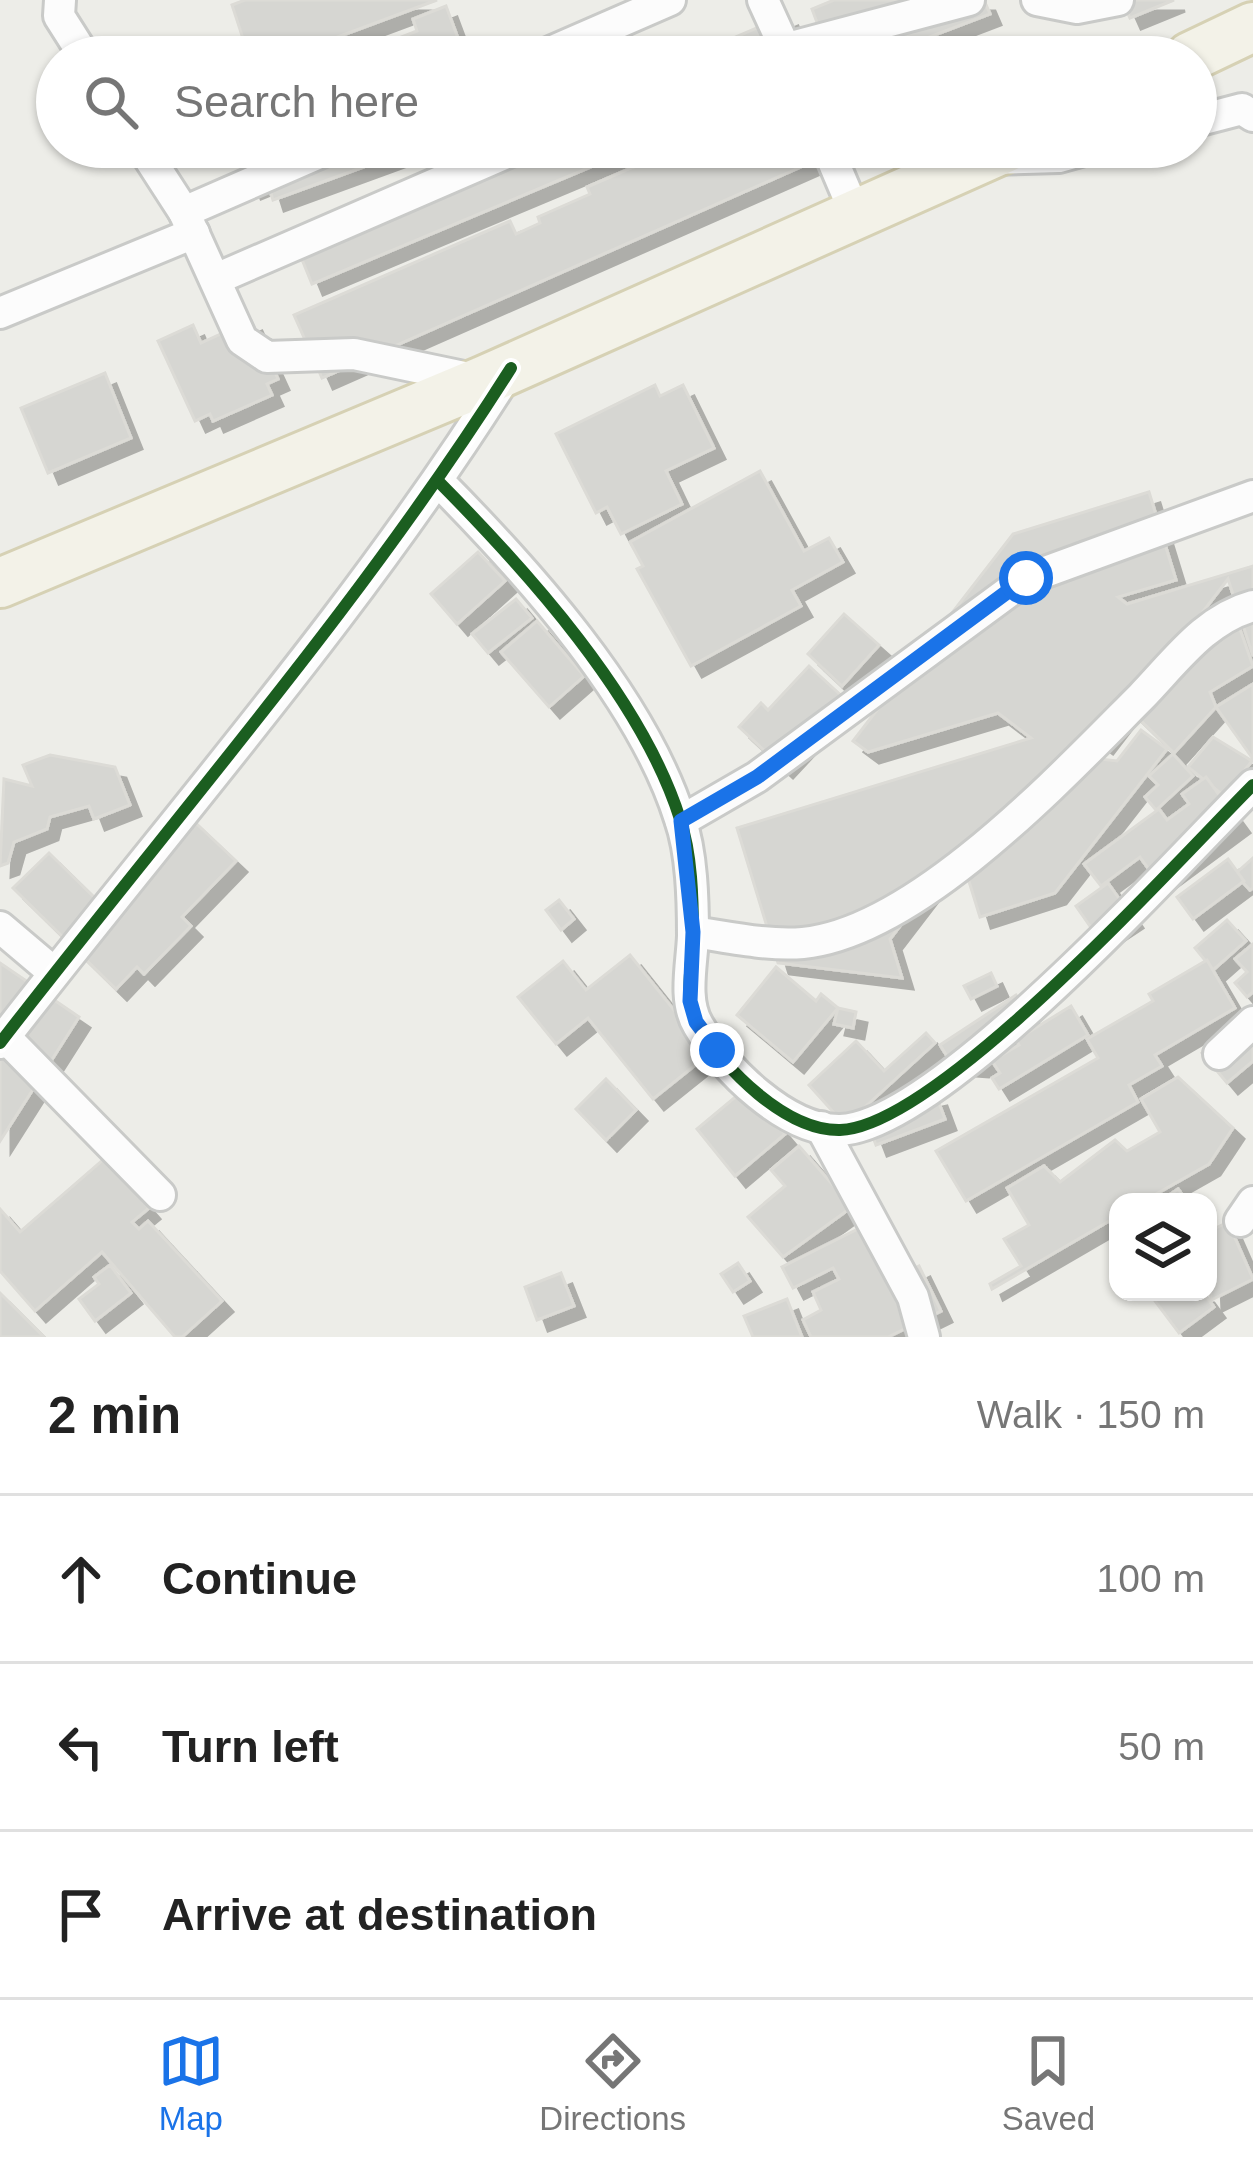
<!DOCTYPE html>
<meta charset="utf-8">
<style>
body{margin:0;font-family:Helvetica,sans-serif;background:#f2f2f2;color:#222}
.controls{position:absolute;right:36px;bottom:36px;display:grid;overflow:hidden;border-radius:24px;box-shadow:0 3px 9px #0004}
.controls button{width:108px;height:108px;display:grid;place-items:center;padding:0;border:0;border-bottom:3px solid #e0e0e0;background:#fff;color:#222;font:60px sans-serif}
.stop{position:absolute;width:36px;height:36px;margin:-27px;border:9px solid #1a73e8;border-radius:50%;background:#fff}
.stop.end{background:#1a73e8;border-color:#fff;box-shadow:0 3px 12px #0008}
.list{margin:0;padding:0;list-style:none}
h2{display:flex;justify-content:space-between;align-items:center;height:156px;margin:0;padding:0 48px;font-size:51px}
h2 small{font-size:39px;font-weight:400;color:#767676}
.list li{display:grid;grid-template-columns:78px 1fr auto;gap:36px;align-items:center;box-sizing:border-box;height:168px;padding:0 48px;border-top:3px solid #e0e0e0}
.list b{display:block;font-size:45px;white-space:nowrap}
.list em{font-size:39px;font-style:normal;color:#767676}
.icon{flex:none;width:66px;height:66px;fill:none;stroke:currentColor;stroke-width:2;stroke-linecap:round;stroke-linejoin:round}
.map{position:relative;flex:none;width:1253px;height:1337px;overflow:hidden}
.search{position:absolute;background:#fff;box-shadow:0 3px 9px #0004;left:36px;right:36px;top:36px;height:132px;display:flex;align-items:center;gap:30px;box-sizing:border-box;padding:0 42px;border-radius:66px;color:#767676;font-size:45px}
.sheet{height:660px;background:#fff}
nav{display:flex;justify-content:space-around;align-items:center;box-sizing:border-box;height:168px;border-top:3px solid #e0e0e0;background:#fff;font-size:33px;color:#767676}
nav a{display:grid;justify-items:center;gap:6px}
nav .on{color:#1a73e8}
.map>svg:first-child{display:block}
</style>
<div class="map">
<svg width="1253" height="1337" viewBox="0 0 1253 1337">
<defs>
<filter id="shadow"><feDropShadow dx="11" dy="11" stdDeviation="0" flood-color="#0004"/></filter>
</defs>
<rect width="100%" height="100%" fill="#edede8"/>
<g fill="#d6d6d2" stroke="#dcdbd6" stroke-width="3" filter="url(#shadow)">
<polygon points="245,0 437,0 284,57 249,57 232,5"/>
<polygon points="834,0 984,0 990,14 877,57 830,57 812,9"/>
<polygon points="1122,0 1174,0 1130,18"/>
<polygon points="446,6 465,57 383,57 378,46 417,31 413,19"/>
<polygon points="787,15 805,57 689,57"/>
<polygon points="235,147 418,147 273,200 267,181 250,188"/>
<polygon points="464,147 638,147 312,284 290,230 439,165 437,159"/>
<polygon points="680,147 846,147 322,378 294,315 510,221 516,234 540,223 538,217 590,194 587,187"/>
<polygon points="251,320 278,379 267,384 272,395 213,421 210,414 195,421 158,341 193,325 201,343"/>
<polygon points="105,373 131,438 48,473 21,408"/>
<polygon points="655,385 660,396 683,385 714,448 666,471 682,504 621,534 607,507 596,513 556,434"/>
<polygon points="760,471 804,551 829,538 843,562 792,590 801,606 691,666 637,569 643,566 630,542"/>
<polygon points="1149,492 1176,580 1118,597 1127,604 1253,566 1253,656 1228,579 1102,743 1086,731 1082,757 1117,761 1141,730 1167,749 1055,893 980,917 959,849 890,939 902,978 778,963 737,828 1031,738 998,713 868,752 853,741 1013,534"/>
<polygon points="478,552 505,581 457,624 431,594"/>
<polygon points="516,599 532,618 488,653 472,634"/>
<polygon points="844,614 879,645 842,686 808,654"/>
<polygon points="1235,615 1253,666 1210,692 1216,707 1174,753 1131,711"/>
<polygon points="537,621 584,676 549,707 501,652"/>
<polygon points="809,666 845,699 782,767 739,727 761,703 768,710"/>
<polygon points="1253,684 1253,759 1216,707"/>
<polygon points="1213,737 1252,761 1224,796 1188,767"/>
<polygon points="1173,754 1193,776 1156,810 1145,797 1158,785 1149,776"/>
<polygon points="50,755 115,767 130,805 94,819 89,806 50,817 47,829 14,842 8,863 0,866 4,779 32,786 23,765"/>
<polygon points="1206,777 1239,822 1158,882 1140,857 1101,886 1084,864 1159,809 1167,820 1189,804 1182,794"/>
<polygon points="183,811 236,861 182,917 191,926 144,974 137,967 116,989 13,888 49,853 100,903"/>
<polygon points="1253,858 1253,888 1250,890 1235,874"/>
<polygon points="1228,859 1244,881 1193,919 1177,897"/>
<polygon points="1108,883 1132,917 1099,939 1076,906"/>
<polygon points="559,900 574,919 561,930 546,910"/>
<polygon points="1227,920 1246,941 1213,970 1195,948"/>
<polygon points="1253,944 1253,992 1247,997 1235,983 1247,972 1235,959"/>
<polygon points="630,955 709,1054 653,1099 588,1018 556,1044 518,997 563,961 586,990"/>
<polygon points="1207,960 1235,1008 1155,1055 1162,1066 1129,1085 1138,1102 966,1201 936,1151 1098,1058 1087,1039 1153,1001 1149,994"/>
<polygon points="0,963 79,1017 0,1141 0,1040 14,1022 0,1012"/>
<polygon points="776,967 816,1001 821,994 838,1008 793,1062 737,1015"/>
<polygon points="991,973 997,986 971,999 964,986"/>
<polygon points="1016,995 1032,1019 1014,1030 1020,1039 978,1066 952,1064 940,1045"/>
<polygon points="1071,1006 1088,1035 999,1089 992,1078 1000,1073 992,1061 1019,1045 1016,1040"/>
<polygon points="838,1008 856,1012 853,1028 834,1024"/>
<polygon points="926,1033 935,1043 845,1125 809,1085 856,1041 884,1071"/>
<polygon points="1253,1038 1253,1061 1227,1083 1202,1053 1218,1040"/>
<polygon points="1178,1077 1233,1128 1209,1164 1142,1202 1118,1202 1118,1216 992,1289 990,1284 1021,1266 1004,1239 1029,1225 1007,1188 1044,1166 1060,1182 1115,1140 1127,1151 1160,1132 1141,1099"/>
<polygon points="606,1079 636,1110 606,1140 576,1109"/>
<polygon points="746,1088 785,1134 735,1176 697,1129"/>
<polygon points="936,1095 945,1119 876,1145 863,1111"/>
<polygon points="799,1146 852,1207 783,1257 748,1217 785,1186 771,1170"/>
<polygon points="105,1158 149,1208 132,1222 139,1229 148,1221 222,1301 182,1337 175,1337 102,1252 35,1311 0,1271 0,1209 20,1232"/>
<polygon points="1178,1189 1184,1197 1177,1202 1159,1202"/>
<polygon points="878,1219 905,1273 919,1266 941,1311 888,1337 811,1337 803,1320 821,1310 813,1292 839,1279 833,1268 793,1288 782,1267"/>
<polygon points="1228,1222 1253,1279 1211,1300 1208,1232"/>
<polygon points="738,1263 750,1281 733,1292 721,1274"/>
<polygon points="110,1265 131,1293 95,1321 79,1299 99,1284 94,1277"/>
<polygon points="561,1273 574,1306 537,1320 525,1287"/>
<polygon points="1203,1292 1214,1307 1179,1333 1149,1293"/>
<polygon points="0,1293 44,1337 0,1337"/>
<polygon points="787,1299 802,1337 753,1337 744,1316"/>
</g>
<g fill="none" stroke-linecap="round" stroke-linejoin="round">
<defs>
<g id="street">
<polyline points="60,0 59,16 85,57"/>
<polyline points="763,0 789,57"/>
<polyline points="1037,0 1077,8 1118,0"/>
<polyline points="539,57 670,0"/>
<polyline points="754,57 969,0"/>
<polyline points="1196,121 1242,109 1253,116"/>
<polyline points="142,147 184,212 242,340 267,357 354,354 483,381"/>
<polyline points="827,147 855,213"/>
<polyline points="989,159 1059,157 1095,147"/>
<polyline points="184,212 333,147"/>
<polyline points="216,279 520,147"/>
<polyline points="0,313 194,233"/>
<path d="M439,482c88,89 203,216 241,337 12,34 13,81 13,117 -1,28 -10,64 5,89 25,43 88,106 142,105 99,-3 338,-270 413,-345"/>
<polyline points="681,821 757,777 1026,579 1253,496"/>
<polyline points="0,927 52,971"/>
<path d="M693,932c35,5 74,14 110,11 114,-11 259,-167 338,-246 34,-35 64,-78 112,-91"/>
<polyline points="5,1037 160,1195"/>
<path d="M0,1043c171,-221 358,-432 507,-669"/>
<polyline points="1219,1054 1253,1022"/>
<polyline points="821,1127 913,1297 924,1337"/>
<polyline points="1240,1221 1253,1202"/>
</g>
<g id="primary">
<polyline points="1190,57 1253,27"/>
<polyline points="0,583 483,381 1007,147"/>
</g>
</defs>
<use href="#street" stroke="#c9cac8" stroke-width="36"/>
<use href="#primary" stroke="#d6d1b4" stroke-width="54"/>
<use href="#street" stroke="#fcfcfc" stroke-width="30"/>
<use href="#primary" stroke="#f3f2e8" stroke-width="48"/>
<defs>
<g id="cycleway">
<path d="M439,482c88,89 203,216 241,337 12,34 13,81 13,117 -1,28 -10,64 5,89 25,43 88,106 142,105 99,-3 338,-270 413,-345"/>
<path d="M0,1043c172,-223 360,-436 511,-675"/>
</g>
</defs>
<use href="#cycleway" stroke="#fff" stroke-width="20"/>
<use href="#cycleway" stroke="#1b5e20" stroke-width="12"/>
</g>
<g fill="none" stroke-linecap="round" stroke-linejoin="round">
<polyline stroke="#1a73e8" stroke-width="15" points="717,1050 696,1022 690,1001 693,932 681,821 757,777 1026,578"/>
</g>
</svg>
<div class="controls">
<button><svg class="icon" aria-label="layers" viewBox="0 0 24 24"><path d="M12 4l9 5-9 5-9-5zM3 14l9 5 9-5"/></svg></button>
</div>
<div class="stop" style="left:1026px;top:578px"></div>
<div class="stop end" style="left:717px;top:1050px"></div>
<div class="search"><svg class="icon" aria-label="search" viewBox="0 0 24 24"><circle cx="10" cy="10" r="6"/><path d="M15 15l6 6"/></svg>Search here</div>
</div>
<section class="sheet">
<h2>2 min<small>Walk · 150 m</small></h2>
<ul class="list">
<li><svg class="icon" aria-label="ahead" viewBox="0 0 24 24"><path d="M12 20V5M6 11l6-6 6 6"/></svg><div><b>Continue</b></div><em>100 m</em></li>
<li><svg class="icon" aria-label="left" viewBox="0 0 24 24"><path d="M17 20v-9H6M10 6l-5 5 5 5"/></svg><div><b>Turn left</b></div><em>50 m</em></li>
<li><svg class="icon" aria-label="arrive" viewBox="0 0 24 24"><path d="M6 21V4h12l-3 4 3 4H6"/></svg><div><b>Arrive at destination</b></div></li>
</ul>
</section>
<nav>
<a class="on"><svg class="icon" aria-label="map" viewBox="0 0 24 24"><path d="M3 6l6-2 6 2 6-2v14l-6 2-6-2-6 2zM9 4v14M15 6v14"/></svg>Map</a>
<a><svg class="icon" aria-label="directions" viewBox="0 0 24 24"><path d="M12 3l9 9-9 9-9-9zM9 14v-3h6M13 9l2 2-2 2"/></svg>Directions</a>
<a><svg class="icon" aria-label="saved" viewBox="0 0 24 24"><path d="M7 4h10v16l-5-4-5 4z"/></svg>Saved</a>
</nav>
